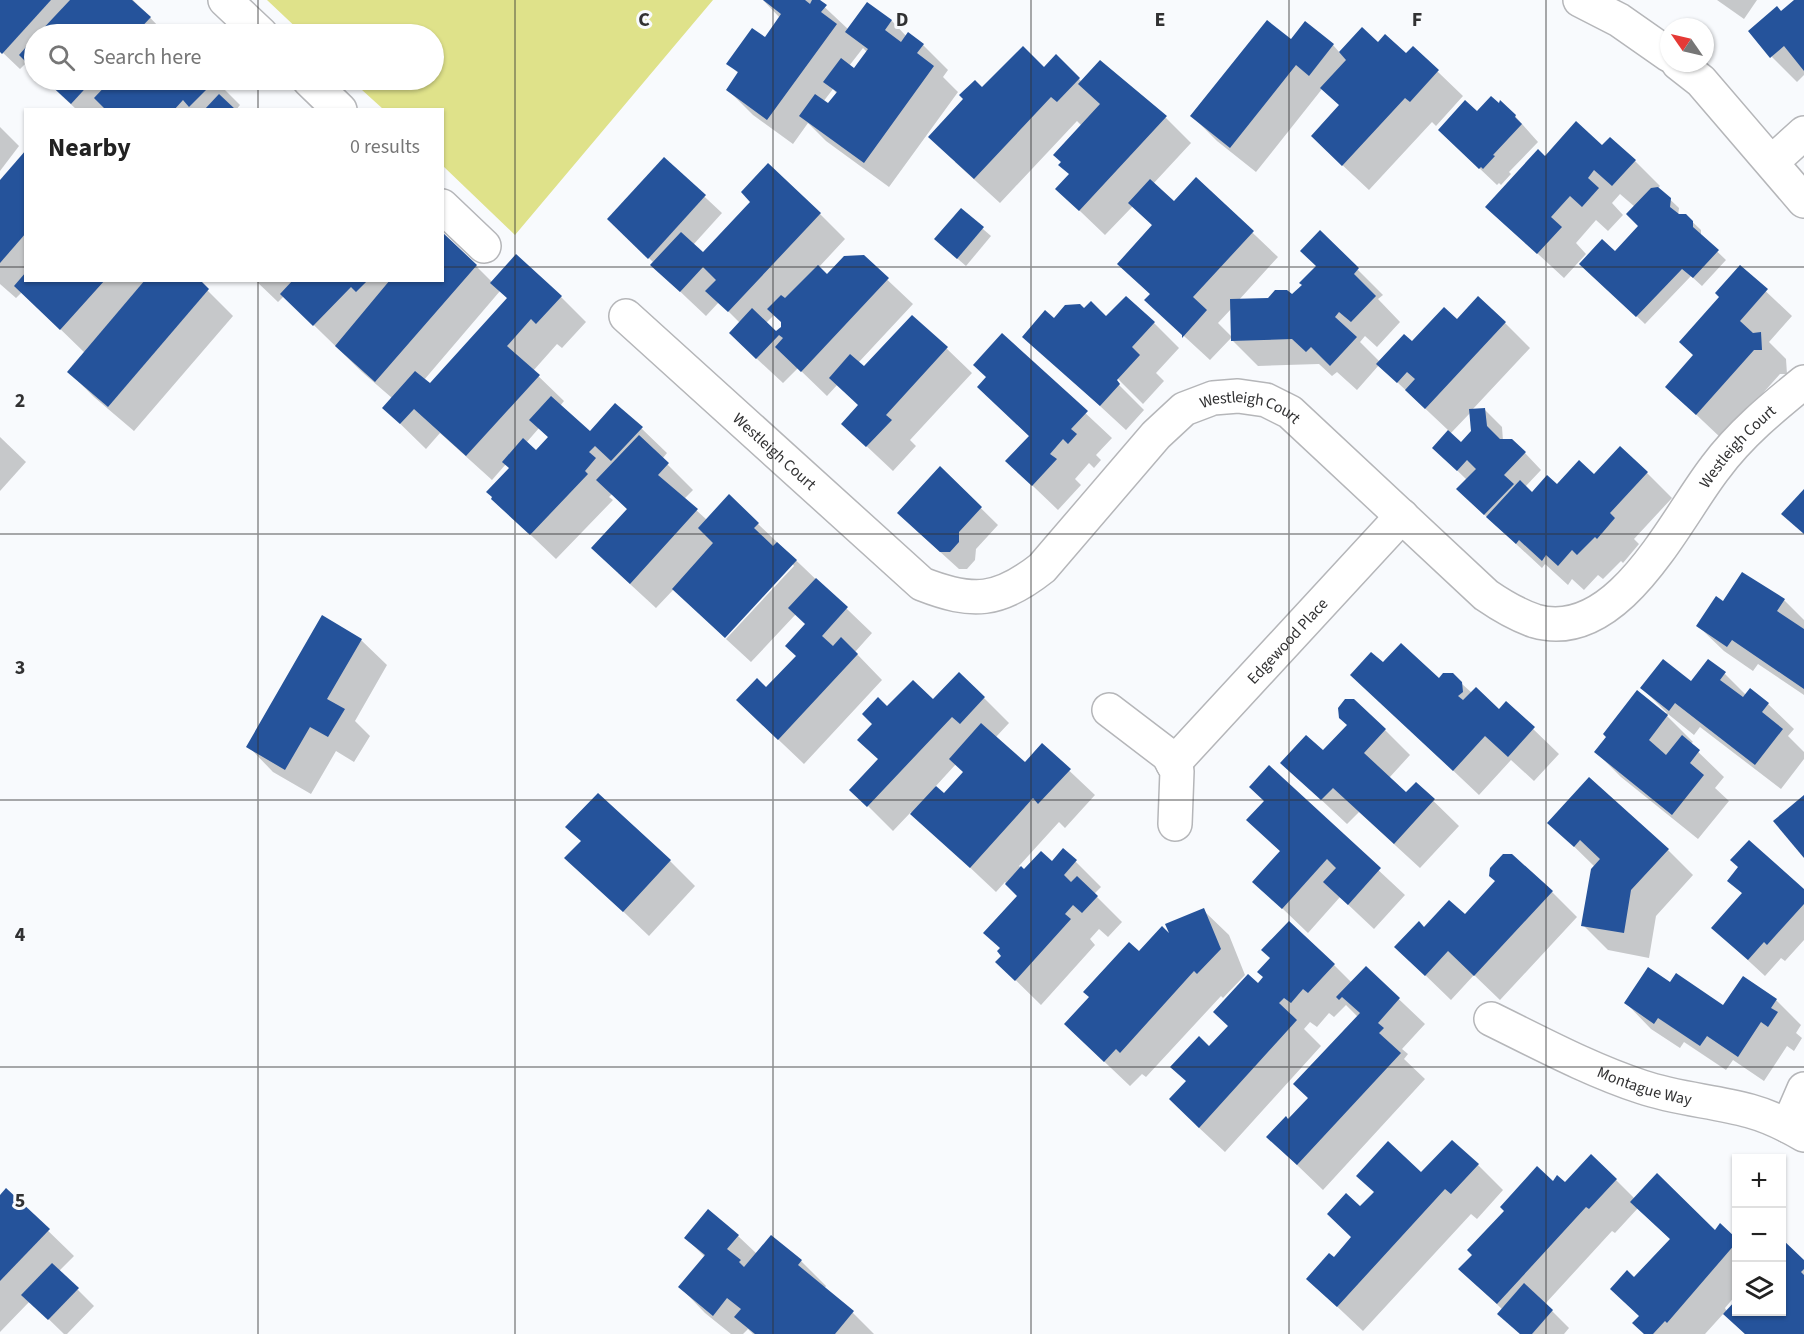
<!DOCTYPE html>
<meta charset="utf-8">
<style>
body{margin:0;font-family:"Source Sans 3",sans-serif;background:#f2f2f2;color:#222}
.controls{position:absolute;right:18px;bottom:18px;display:grid;overflow:hidden;border-radius:0px;box-shadow:0 2px 4px #0004}
.controls button{width:54px;height:54px;display:grid;place-items:center;padding:0;border:0;border-bottom:2px solid #e0e0e0;background:#fff;color:#222;font:30px sans-serif}
.compass{position:absolute;left:1660px;top:18px;width:54px;height:54px;border-radius:50%;background:#fff;box-shadow:0 2px 4px #0004;rotate:304deg}
.list{margin:0;padding:0;list-style:none}
h2{display:flex;justify-content:space-between;align-items:center;height:78px;margin:0;padding:0 24px;font-size:26px}
h2 small{font-size:20px;font-weight:400;color:#767676}
.icon{flex:none;width:33px;height:33px;fill:none;stroke:currentColor;stroke-width:2;stroke-linecap:round;stroke-linejoin:round}
.map{position:relative;flex:none;width:1804px;height:1334px;overflow:hidden}
.search{position:absolute;background:#fff;box-shadow:0 2px 4px #0004;left:24px;top:24px;width:420px;height:66px;display:flex;align-items:center;gap:15px;box-sizing:border-box;padding:0 21px;border-radius:33px;color:#767676;font-size:22px}
.panel{position:absolute;background:#fff;box-shadow:0 2px 4px #0004;left:24px;top:108px;width:420px;height:174px;border-radius:0px}
.map>svg:first-child{display:block}
</style>
<div class="map">
<svg width="1804" height="1334" viewBox="0 0 1804 1334">
<rect width="100%" height="100%" fill="#f8fafd"/>
<polygon fill="#dfe28a" points="267,0 713,0 515,235 443,166 442,110 383,109 351,80 434,80 434,34 303,34"/>
<g fill="#0003" fill-rule="evenodd">
<polygon points="0,0 133,0 161,29 169,34 34,34 34,69 27,62 20,69 0,50"/>
<path d="M763,0h54l32,30 19,-26 24,17 15,16 16,8 25,25 -5,7 15,15 -69,95 -63,-46 -18,-18 -15,21 -40,-29 -25,-25 11,-16 -11,-11 37,-24 15,-21zM863,48l5,5 -14,17 -5,-4zM833,89l4,5 -9,12 -5,-4z"/>
<polygon points="1717,0 1757,0 1744,19"/>
<polygon points="1797,0 1804,0 1804,75 1797,82 1772,57 1782,13"/>
<polygon points="1291,41 1333,45 1340,53 1379,45 1407,55 1413,48 1463,96 1436,126 1432,122 1369,190 1338,161 1341,106 1322,89 1256,172 1217,141 1192,116"/>
<path d="M1056,56l26,26 18,-20 66,56 25,25 -38,41 21,20 22,-25 82,78 -40,44 54,-4 26,-31 2,-34 63,63 -5,4 22,23 -23,25 -12,-11 -5,6 20,20 77,-41 48,2 25,25 -58,62h13l17,17 1,14 22,12 16,17 -16,17 7,7 62,-18 53,-3 25,25 -38,41 5,5 -16,19 -2,-2 -18,18 -5,-4 -14,15 -12,-11 -4,6 -23,-21 -3,4 -67,-62 -8,-26 -33,-32 15,-17 -70,-66 -22,25 -20,-18 -5,4 -13,-12 -61,2 -26,-26v-32l-14,15 14,14 -22,23 -38,-35 -21,-30 -32,-31 34,-38 -20,-20 -28,29 -48,-46 13,-14 12,-49 -5,-5 -77,82 -45,-41 27,-73 62,-20zM1471,412l1,20 -11,12 -11,-10z"/>
<polygon points="45,80 215,80 240,105 236,110 77,110"/>
<polygon points="1515,116 1538,142 1509,172 1511,174 1501,185 1499,183 1497,185 1457,147"/>
<polygon points="0,127 19,146 0,171"/>
<polygon points="1602,147 1635,161 1660,186 1658,188 1679,208 1678,216 1685,215 1701,230 1701,236 1726,260 1702,286 1691,276 1645,324 1590,272 1615,253 1639,226 1635,207 1620,194 1612,203 1623,215 1608,231 1596,220 1576,243 1586,254 1564,278 1487,207 1545,158"/>
<polygon points="26,152 26,280 197,280 233,316 134,431 94,397 69,372 85,353 22,292 16,298 0,284 0,182"/>
<path d="M664,159l58,54 -29,32 10,9 117,-40 25,25 -26,28 8,9 36,-19 50,47 -55,59 6,6 82,-21 26,25 -62,67 6,6 -23,25 -50,-47 17,-18 -22,-22 -11,12 -29,-28 -15,15 -27,-25 -16,-35 -21,-21 -13,14 -54,-51 2,-2 -44,-44zM775,314l8,8 -1,5 -6,6 -10,-10z"/>
<polygon points="961,210 991,236 966,266 944,247"/>
<path d="M476,266l16,16 69,15 25,25 -24,26 -5,-4 -24,27 31,30 -4,5 30,27 51,-5 26,25 -5,6 31,31 -9,9 23,21 51,4 114,109 -17,19 27,28 -78,84 -41,-39 3,-36 31,-33 10,-32 -11,-10 -45,48 -25,-23 68,-73 -2,-3 -68,74 -50,-48 -18,19 -38,-35 10,-63 -16,-16 -3,3 4,3 -57,59 -63,-60 17,-31 -4,-4 -14,16 -52,-47 -14,16 -42,-41 8,-10 -30,-26 -78,-76 -6,6 -23,-22h187zM500,291l8,8 -78,86 -6,-5zM539,428l10,10 -12,14 -11,-9z"/>
<polygon points="1740,267 1792,316 1769,342 1786,359 1787,374 1780,374 1722,439 1667,387 1694,356 1721,297"/>
<polygon points="1106,318 1154,323 1179,348 1156,373 1164,381 1143,404 1113,374 1110,376 1144,410 1126,430 1024,336 1054,320"/>
<polygon points="1003,336 1112,438 1096,455 1101,460 1094,468 1089,463 1075,479 1081,485 1058,510 1007,461 1030,437 979,387 988,377"/>
<polygon points="0,437 26,462 0,491"/>
<polygon points="940,468 998,525 976,549 975,560 967,569 959,569 916,530"/>
<polygon points="1784,600 1804,620 1804,695 1758,664 1753,671 1724,651 1698,626 1723,603"/>
<polygon points="361,640 387,665 355,721 370,736 354,762 336,751 311,794 273,772 248,746"/>
<polygon points="1383,665 1439,680 1452,675 1472,693 1499,711 1506,703 1559,754 1534,781 1511,760 1479,795 1352,675"/>
<polygon points="1725,674 1746,695 1750,690 1768,704 1794,729 1788,736 1804,752 1804,759 1781,789 1700,727 1694,735 1668,714 1667,716 1693,742 1690,744 1724,777 1715,788 1729,801 1698,839 1621,777 1596,752 1667,713 1642,688 1691,683"/>
<path d="M984,698l25,25 -14,15 30,26 17,-19 53,50 -30,33 -6,-6 -40,44 5,5 28,-7 12,-14 37,37 -7,7 28,28 -14,15 -9,-8 -9,10 5,6 -54,60 -44,-43 6,-6 16,-59 -14,-15 -9,10 -85,-80 -18,19 -41,-41 27,-30 8,-52 46,-6zM956,764l9,9 -21,22 -9,-8z"/>
<polygon points="1385,730 1410,755 1389,778 1406,794 1416,784 1459,826 1420,868 1359,812 1347,824 1282,763 1323,752"/>
<polygon points="1269,768 1405,895 1374,929 1340,897 1308,933 1254,881 1281,852 1248,820 1266,801"/>
<polygon points="1549,822 1668,850 1693,875 1656,916 1649,958 1608,950 1583,925 1595,867"/>
<polygon points="567,858 670,861 695,886 649,936"/>
<polygon points="1729,880 1804,891 1804,940 1785,961 1781,958 1765,976 1713,928 1743,894"/>
<polygon points="1552,892 1577,917 1500,1000 1474,975 1451,1000 1422,972 1424,929"/>
<polygon points="1203,910 1229,935 1245,975 1223,998 1221,996 1146,1077 1142,1074 1130,1086 1091,1049 1090,998 1139,953 1173,939"/>
<polygon points="1334,965 1352,983 1366,968 1425,1024 1402,1049 1408,1054 1404,1059 1425,1079 1323,1190 1268,1137 1289,1121 1309,1099 1358,1017 1346,1005 1334,1017 1329,1013 1317,1027 1310,1022 1304,1029 1321,1046 1225,1152 1196,1125 1187,1082 1209,1048 1230,1027 1258,985"/>
<polygon points="1670,984 1723,1007 1776,1000 1801,1025 1796,1033 1802,1038 1794,1051 1787,1046 1764,1081 1733,1060 1726,1070 1684,1042 1680,1048 1651,1029 1626,1003"/>
<polygon points="1478,1165 1503,1190 1477,1219 1471,1214 1363,1331 1308,1279 1334,1259 1353,1238 1421,1175"/>
<polygon points="1616,1180 1635,1199 1715,1232 1720,1226 1736,1240 1736,1295 1725,1308 1727,1312 1736,1302 1736,1312 1758,1312 1760,1314 1762,1312 1782,1312 1782,1241 1804,1262 1804,1334 1745,1334 1724,1313 1705,1334 1646,1334 1640,1317 1634,1279 1671,1240 1638,1208 1615,1233 1612,1231 1545,1304 1569,1328 1564,1334 1520,1334 1500,1314 1503,1310 1460,1269 1553,1183 1565,1185"/>
<polygon points="6,1190 74,1256 59,1271 94,1306 67,1334 64,1334 30,1301 0,1332 0,1197"/>
<polygon points="738,1236 757,1254 771,1237 801,1261 826,1286 824,1289 853,1313 874,1334 753,1334 748,1329 743,1334 731,1334 705,1313 680,1287 705,1257 686,1238"/>
</g>
<g fill="#25539b">
<polygon points="0,0 51,0 2,54 0,52"/>
<polygon points="70,0 132,0 151,17 135,34 38,34"/>
<polygon points="763,0 805,0 810,4 812,0 820,0 827,5 821,12 837,24 767,120 726,90 738,72 726,64 752,28 765,37 781,14"/>
<polygon points="1794,0 1804,0 1804,71 1784,46 1770,58 1748,31 1777,6 1781,11"/>
<polygon points="867,2 892,20 885,30 901,42 908,32 924,44 917,53 934,66 864,163 799,116 815,94 828,103 837,92 823,82 841,58 854,68 868,49 845,32"/>
<polygon points="1267,20 1291,39 1305,21 1334,44 1309,76 1296,65 1230,148 1190,116"/>
<polygon points="162,26 170,34 154,34"/>
<polygon points="1362,27 1378,42 1385,34 1406,53 1413,46 1439,70 1410,102 1405,98 1342,166 1311,136 1339,105 1320,88 1346,60 1339,52"/>
<polygon points="34,38 34,70 19,55"/>
<polygon points="1023,46 1044,67 1056,54 1080,78 1057,102 1051,97 974,179 928,137 963,99 959,95 975,80 982,87"/>
<polygon points="1100,60 1167,116 1079,211 1055,189 1069,174 1058,165 1061,162 1053,155 1100,104 1078,84"/>
<polygon points="45,80 93,80 71,104"/>
<polygon points="111,80 216,80 189,107 183,100 174,110 106,110 94,98"/>
<polygon points="219,94 236,110 204,110"/>
<polygon points="1491,96 1499,103 1500,100 1516,115 1515,117 1522,124 1493,155 1495,156 1483,169 1481,167 1479,169 1438,130 1465,100 1477,111"/>
<polygon points="1576,121 1602,145 1610,137 1636,160 1612,186 1594,170 1588,178 1599,188 1582,207 1570,196 1551,217 1562,227 1537,254 1485,207 1538,149 1545,156"/>
<polygon points="26,150 26,233 0,263 0,180"/>
<polygon points="664,157 706,195 648,259 607,219"/>
<polygon points="768,163 821,213 728,312 705,291 716,280 703,267 680,292 650,265 681,232 703,252 750,202 741,192"/>
<polygon points="1196,177 1254,231 1193,297 1207,310 1182,338 1182,335 1144,300 1150,294 1117,264 1152,225 1128,203 1150,179 1174,201"/>
<polygon points="1658,187 1671,198 1670,207 1679,214 1686,214 1693,221 1693,227 1719,250 1693,278 1682,269 1636,317 1579,264 1602,239 1615,251 1638,226 1626,214 1651,188"/>
<polygon points="961,208 984,227 957,259 934,239"/>
<polygon points="1320,230 1359,268 1354,274 1376,296 1351,322 1339,312 1335,317 1357,337 1330,366 1311,347 1306,352 1292,339 1231,341 1230,299 1268,298 1275,290 1287,290 1292,294 1302,285 1299,283 1316,266 1300,251"/>
<polygon points="442,232 477,265 375,382 335,346 390,280 442,280"/>
<polygon points="516,254 562,296 536,324 531,319 507,346 540,375 466,456 414,409 400,424 382,408 415,371 430,383 507,298 490,283"/>
<polygon points="864,255 889,278 801,372 775,347 783,338 779,335 756,359 729,333 752,308 776,331 781,327 781,322 767,309 781,295 785,298 818,265 827,274 844,256"/>
<polygon points="1740,265 1768,289 1740,321 1753,333 1761,332 1762,350 1754,350 1696,415 1665,387 1693,355 1679,342 1719,297 1715,293"/>
<polygon points="26,272 26,280 105,280 60,330 14,286"/>
<polygon points="145,280 200,280 209,289 108,407 67,372"/>
<polygon points="293,280 368,280 356,292 351,287 313,326 280,294"/>
<polygon points="1126,296 1155,322 1132,347 1140,355 1117,380 1120,384 1100,406 1022,337 1045,310 1054,318 1065,305 1080,304 1084,308 1091,301 1106,316"/>
<polygon points="1478,296 1506,322 1425,409 1405,390 1415,379 1407,372 1397,383 1376,364 1404,334 1412,341 1444,307 1457,319"/>
<polygon points="912,315 948,347 886,415 892,420 866,447 841,424 858,405 829,378 850,354 864,366"/>
<polygon points="1002,333 1088,411 1071,429 1077,434 1068,444 1063,439 1050,454 1057,459 1032,486 1005,461 1029,436 977,387 986,377 973,365"/>
<polygon points="551,396 590,431 615,403 643,427 611,461 595,446 589,452 596,458 585,471 588,474 530,535 491,499 492,497 486,492 509,468 502,462 523,438 536,450 548,437 529,420"/>
<polygon points="1485,408 1487,426 1500,439 1512,439 1526,452 1504,475 1514,484 1484,515 1456,489 1476,469 1467,460 1457,471 1432,448 1448,430 1461,442 1471,431 1469,409"/>
<polygon points="639,435 669,463 658,475 698,509 630,584 591,548 627,509 596,480"/>
<polygon points="1620,446 1648,472 1610,513 1615,518 1597,539 1595,537 1577,555 1572,550 1558,566 1546,555 1542,561 1519,540 1516,544 1486,517 1520,480 1532,492 1547,475 1557,484 1579,460 1594,474"/>
<polygon points="940,466 982,507 959,532 959,542 950,552 940,552 897,513"/>
<polygon points="1804,489 1804,534 1781,514"/>
<polygon points="729,494 759,523 754,528 773,546 777,542 797,560 725,638 672,589 713,543 698,528"/>
<polygon points="1742,572 1785,599 1777,611 1804,629 1804,689 1732,640 1727,647 1696,626 1716,596 1723,601"/>
<polygon points="816,578 848,607 822,636 833,646 841,637 858,654 778,740 736,700 757,678 766,687 796,656 785,646 805,624 788,608"/>
<polygon points="322,615 362,639 327,699 345,709 328,737 310,727 285,770 246,747"/>
<polygon points="1401,643 1439,678 1443,673 1453,673 1462,682 1463,692 1458,696 1463,700 1476,687 1499,709 1506,701 1535,727 1508,757 1485,736 1453,771 1350,675 1371,652 1383,662"/>
<polygon points="1663,659 1691,681 1708,659 1726,672 1720,680 1743,697 1750,688 1769,703 1762,712 1783,729 1755,765 1675,703 1669,711 1640,688"/>
<polygon points="959,672 985,697 960,724 952,717 867,807 849,790 878,759 857,740 872,724 862,714 878,697 887,706 913,680 933,699"/>
<polygon points="1637,690 1668,715 1649,740 1666,755 1682,735 1700,750 1690,763 1704,775 1672,815 1594,752 1606,737 1603,734"/>
<polygon points="1345,699 1354,699 1386,729 1364,753 1406,792 1416,782 1435,799 1394,844 1333,788 1321,800 1280,763 1306,735 1323,750 1347,725 1339,718 1338,708"/>
<polygon points="981,723 1025,762 1042,743 1071,769 1038,804 1033,798 970,868 910,814 936,786 944,793 963,772 949,759"/>
<polygon points="1269,765 1381,868 1348,905 1323,882 1336,868 1327,859 1282,909 1252,882 1280,851 1246,820 1264,801 1249,787"/>
<polygon points="1589,777 1669,849 1631,890 1624,933 1581,926 1591,869 1600,859 1580,840 1574,847 1547,823"/>
<polygon points="598,793 671,860 623,912 564,858 581,841 565,827"/>
<polygon points="1804,795 1804,858 1773,821"/>
<polygon points="1749,840 1804,889 1804,904 1767,945 1764,942 1748,960 1711,928 1742,893 1727,881 1738,867 1730,860"/>
<polygon points="1063,848 1077,860 1064,875 1071,882 1077,876 1098,896 1082,913 1073,905 1065,914 1071,919 1015,981 995,962 1001,956 997,951 1000,948 983,933 1017,896 1005,884 1021,866 1024,869 1041,851 1052,861"/>
<polygon points="1503,854 1512,854 1553,891 1474,976 1448,951 1425,976 1394,947 1419,921 1424,927 1449,900 1465,914 1495,881 1489,876 1490,868"/>
<polygon points="1204,908 1221,949 1197,974 1194,971 1120,1053 1116,1049 1104,1062 1064,1024 1089,997 1083,992 1129,942 1139,951 1162,926 1169,933 1165,924"/>
<polygon points="1289,921 1335,964 1308,993 1303,989 1291,1003 1284,998 1279,1003 1297,1020 1199,1128 1169,1099 1186,1081 1170,1067 1199,1036 1209,1046 1228,1026 1213,1012 1248,974 1258,983 1263,977 1257,972 1270,958 1261,950"/>
<polygon points="1366,966 1400,998 1378,1023 1384,1028 1379,1033 1401,1053 1297,1165 1266,1137 1286,1116 1288,1119 1308,1098 1293,1084 1360,1013 1342,997 1339,1000 1336,997"/>
<polygon points="1648,967 1670,982 1676,973 1723,1005 1743,976 1777,999 1771,1008 1778,1012 1768,1027 1761,1022 1738,1057 1707,1036 1700,1046 1658,1018 1654,1024 1624,1003"/>
<polygon points="1452,1140 1479,1164 1451,1194 1445,1189 1337,1307 1306,1279 1329,1253 1334,1257 1351,1237 1327,1214 1346,1193 1360,1206 1374,1192 1356,1176 1388,1141 1421,1172"/>
<polygon points="1591,1154 1617,1179 1589,1209 1586,1207 1497,1304 1458,1269 1472,1255 1467,1250 1504,1211 1500,1207 1537,1166 1553,1181 1557,1175 1565,1182"/>
<polygon points="1657,1173 1715,1230 1720,1223 1736,1238 1736,1243 1667,1323 1665,1321 1653,1334 1644,1334 1632,1323 1639,1316 1610,1289 1627,1270 1634,1277 1670,1239 1630,1202"/>
<polygon points="6,1188 50,1229 0,1281 0,1195"/>
<polygon points="708,1209 739,1235 727,1249 741,1260 739,1262 744,1267 771,1235 802,1260 798,1265 854,1311 835,1334 755,1334 734,1317 741,1309 727,1298 713,1316 678,1287 705,1255 684,1238"/>
<polygon points="1782,1239 1804,1260 1804,1269 1801,1272 1804,1275 1804,1334 1745,1334 1723,1314 1736,1300 1736,1312 1782,1312"/>
<polygon points="52,1263 79,1288 48,1320 21,1295"/>
<polygon points="1524,1283 1553,1310 1532,1334 1520,1334 1497,1314"/>
</g>
<g fill="none" stroke-linecap="round" stroke-linejoin="round">
<defs>
<g id="minor">
<polyline points="225,0 261,34"/>
<polyline points="1580,0 1619,20 1669,55"/>
<polyline points="1678,63 1701,81 1804,201"/>
<polyline points="309,80 340,110"/>
<polyline points="1772,162 1804,133"/>
<polyline points="442,206 484,246"/>
<path id="s1" d="M626,316l296,268c51,20 77,18 120,-16l114,-133 28,-26 29,-11 25,-2 28,4 24,12 196,183c16,11 31,20 49,26 83,24 139,-100 180,-153 25,-34 57,-60 89,-86"/>
<polyline points="1109,710 1168,755 1177,771 1175,824"/>
<path id="s2" d="M1173,764l229,-248"/>
<path id="s3" d="M1491,1019c49,24 99,51 151,68 35,12 72,14 108,24 18,5 37,14 54,24"/>
<polyline points="1788,1126 1804,1089"/>
</g>
</defs>
<use href="#minor" stroke="#b5b6b9" stroke-width="36"/>
<use href="#minor" stroke="#fff" stroke-width="33"/>
</g>
<path fill="none" stroke="#313132" stroke-width="1.5" stroke-opacity="0.55" d="M258,0v34M515,0v1334M773,0v1334M1031,0v1334M1289,0v1334M1546,0v1334M258,80v30M0,267h26M442,267h1362M258,280v1054M0,534h1804M0,800h1804M0,1067h1804"/>
<g text-anchor="middle" stroke-width="6" stroke-linejoin="round" paint-order="stroke">
<g font-size="16" fill="#313132" stroke="#f8fafd">
<text dy="6" stroke="none"><textPath href="#s1" startOffset="812">Westleigh Court</textPath></text>
<text dy="6" stroke="none"><textPath href="#s1" startOffset="1460">Westleigh Court</textPath></text>
<text dy="6" stroke="none"><textPath href="#s1" startOffset="201">Westleigh Court</textPath></text>
<text dy="6" stroke="none"><textPath href="#s2" startOffset="168">Edgewood Place</textPath></text>
<text dy="6" stroke="none"><textPath href="#s3" startOffset="168">Montague Way</textPath></text>
</g>
</g>
<g font-size="20" text-anchor="middle" font-weight="bold" fill="#313132" stroke="#f8fafd" stroke-width="6" stroke-linejoin="round" paint-order="stroke">
<text x="644" y="26">C</text>
<text x="902" y="26">D</text>
<text x="1160" y="26">E</text>
<text x="1417" y="26">F</text>
<text x="20" y="407">2</text>
<text x="20" y="674">3</text>
<text x="20" y="941">4</text>
<text x="20" y="1207">5</text>
</g>
</svg>
<div class="controls">
<button>+</button>
<button>−</button>
<button><svg class="icon" aria-label="layers" viewBox="0 0 24 24"><path d="M12 4l9 5-9 5-9-5zM3 14l9 5 9-5"/></svg></button>
</div>
<svg class="compass" viewBox="-18 -18 36 36"><path d="M0-13l5 13h-10z" fill="#e53935"/><path d="M0 13l5-13h-10z" fill="#767676"/></svg>
<div class="search"><svg class="icon" aria-label="search" viewBox="0 0 24 24"><circle cx="10" cy="10" r="6"/><path d="M15 15l6 6"/></svg>Search here</div>
<section class="panel">
<h2>Nearby<small>0 results</small></h2>
<ul class="list">
</ul>
</section>
</div>
